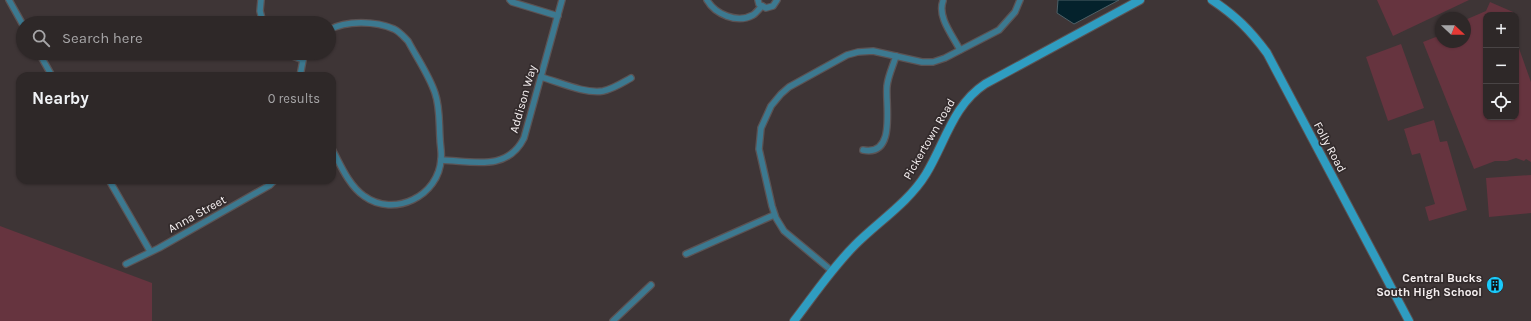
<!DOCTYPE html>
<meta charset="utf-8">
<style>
body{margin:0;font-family:Karla,sans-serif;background:#3a3434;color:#f1f3f6}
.controls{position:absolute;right:12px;top:12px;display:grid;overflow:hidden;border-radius:8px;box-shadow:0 1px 3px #0004}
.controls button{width:36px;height:36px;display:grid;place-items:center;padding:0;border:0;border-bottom:1px solid #494445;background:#2e2828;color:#f1f3f6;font:20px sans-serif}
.compass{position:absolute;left:1435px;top:12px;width:36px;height:36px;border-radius:50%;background:#2e2828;box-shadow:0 1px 3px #0004;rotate:112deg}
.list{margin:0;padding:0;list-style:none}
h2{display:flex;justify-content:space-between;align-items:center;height:52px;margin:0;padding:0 16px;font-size:17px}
h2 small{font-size:13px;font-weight:400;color:#a7a6a8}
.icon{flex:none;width:22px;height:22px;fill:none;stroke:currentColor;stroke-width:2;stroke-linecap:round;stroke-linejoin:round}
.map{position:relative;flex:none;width:1531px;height:321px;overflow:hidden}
.search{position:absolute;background:#2e2828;box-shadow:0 1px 3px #0004;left:16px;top:16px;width:320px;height:44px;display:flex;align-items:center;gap:10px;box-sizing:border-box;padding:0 14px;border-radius:22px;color:#a7a6a8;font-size:15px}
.panel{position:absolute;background:#2e2828;box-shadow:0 1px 3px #0004;left:16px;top:72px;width:320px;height:112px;border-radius:12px}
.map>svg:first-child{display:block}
</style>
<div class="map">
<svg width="1531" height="321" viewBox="0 0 1531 321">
<rect width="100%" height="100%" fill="#3e3536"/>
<g fill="#66343f">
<polygon points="1377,0 1469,0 1393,36"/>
<polygon points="1490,2 1513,12 1512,15 1486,15 1486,117 1516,117 1516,40 1531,82 1531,162 1526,159 1524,161 1516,158 1507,161 1495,161 1474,169 1423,42 1441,35 1441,42 1465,42 1465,20 1486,11"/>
<polygon points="1401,44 1424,108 1388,121 1366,57"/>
<polygon points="1434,120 1440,142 1447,141 1467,210 1429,221 1425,207 1435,204 1420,153 1412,155 1404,129"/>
<polygon points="1531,175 1531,213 1489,217 1486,178"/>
<polygon points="0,226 152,283 152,321 0,321"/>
</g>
<polygon fill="#04222c" stroke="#4d6067" points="1058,0 1119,0 1074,24 1057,13"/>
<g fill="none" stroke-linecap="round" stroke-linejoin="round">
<defs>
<g id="street">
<polyline points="9,0 23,25"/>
<polyline points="261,0 260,11 263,23"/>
<polyline points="510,0 512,2 558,16"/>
<path d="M707,0c8,14 30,24 46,15 3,-2 6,-6 9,-9"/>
<polyline points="758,0 759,4 766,8 773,6 777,0"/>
<path d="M943,1c-6,16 10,35 17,49"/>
<path d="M329,30c17,-10 47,-9 65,-1 6,3 9,7 14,12 9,17 21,34 27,52 5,14 4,30 5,45 0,7 2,14 1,21 -2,37 -47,59 -77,37 -15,-10 -24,-32 -32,-47"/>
<polyline points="39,53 52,76"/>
<polyline points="285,53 303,60"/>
<polyline points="300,76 303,60 306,53"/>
<path d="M541,77c18,5 44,17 62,14 10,-2 19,-8 28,-13"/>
<path d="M863,150c34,7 22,-46 24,-64 1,-10 6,-20 9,-30"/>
<path d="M441,160c32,1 66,12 83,-22l38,-138"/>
<polyline points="109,180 150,251"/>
<polyline points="686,254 774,215"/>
<polyline points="126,264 159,248 270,185 275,180"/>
<polyline points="832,271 784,231 776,218 772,206 759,149 761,128 771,106 781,94 789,87 847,55 858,52 873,51 922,62 933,62 945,58 999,30 1015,12 1020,0"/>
<polyline points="613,321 651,285"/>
</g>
<g id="secondary">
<path d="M1212,0c24,16 38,30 55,53l142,268"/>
<path d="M794,321c20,-26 38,-53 61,-76 23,-23 54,-43 71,-71 19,-31 27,-69 59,-90l155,-84"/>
</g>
</defs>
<use href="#street" stroke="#5b5354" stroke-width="8"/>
<use href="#secondary" stroke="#5b5354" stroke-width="10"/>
<use href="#street" stroke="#3c7990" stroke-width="5.5"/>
<use href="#secondary" stroke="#2f9dc1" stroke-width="8"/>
</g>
<defs>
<symbol id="building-disc" viewBox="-11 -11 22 22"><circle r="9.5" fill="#1acafc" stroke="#332b2c"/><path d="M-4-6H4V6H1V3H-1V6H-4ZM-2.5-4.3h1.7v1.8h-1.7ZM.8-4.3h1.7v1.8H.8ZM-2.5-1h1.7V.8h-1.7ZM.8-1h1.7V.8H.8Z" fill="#111"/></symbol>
</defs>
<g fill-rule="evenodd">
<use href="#building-disc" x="1485" y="275" width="20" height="20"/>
</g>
<g text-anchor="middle" stroke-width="3.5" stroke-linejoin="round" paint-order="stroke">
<g font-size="12" fill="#f6f0f1" stroke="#332b2c">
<text transform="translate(523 99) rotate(-74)" y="4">Addison Way</text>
<text transform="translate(929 139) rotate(-60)" y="4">Pickertown Road</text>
<text transform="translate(1330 147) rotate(62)" y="4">Folly Road</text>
<text transform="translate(197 214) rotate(-29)" y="4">Anna Street</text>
</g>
<g font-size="12" font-weight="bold" fill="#f6f0f1" stroke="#332b2c" text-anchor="end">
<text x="1482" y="282">Central Bucks<tspan x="1482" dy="14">South High School</tspan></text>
</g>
</g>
</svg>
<div class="controls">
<button>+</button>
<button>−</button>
<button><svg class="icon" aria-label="locate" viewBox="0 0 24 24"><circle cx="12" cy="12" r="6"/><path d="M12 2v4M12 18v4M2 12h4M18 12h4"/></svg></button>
</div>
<svg class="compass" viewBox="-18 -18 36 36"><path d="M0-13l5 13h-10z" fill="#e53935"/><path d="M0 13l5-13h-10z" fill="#a7a6a8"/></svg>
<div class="search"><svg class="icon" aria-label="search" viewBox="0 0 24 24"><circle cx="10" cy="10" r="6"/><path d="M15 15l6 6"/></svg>Search here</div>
<section class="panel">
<h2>Nearby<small>0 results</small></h2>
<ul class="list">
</ul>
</section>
</div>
